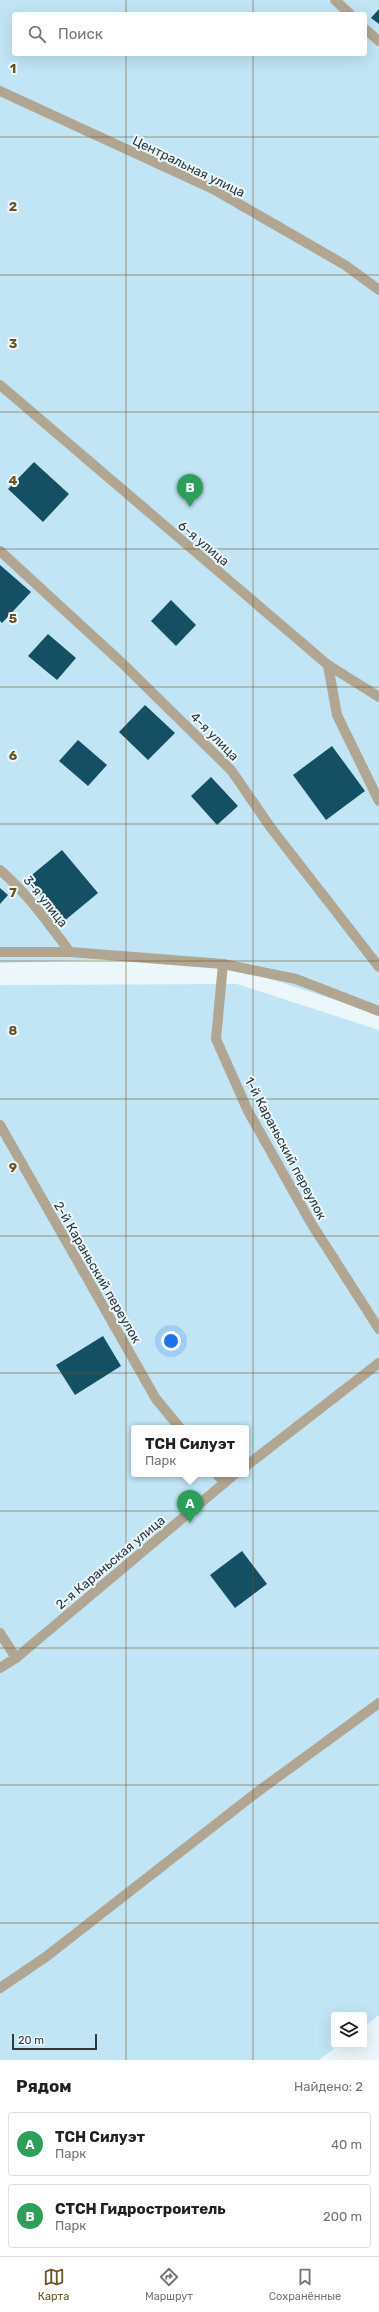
<!DOCTYPE html>
<html lang="ru">
<meta charset="utf-8">
<style>
body{margin:0;font-family:Rubik,sans-serif;background:#f6f6f6;color:#202124}
.controls{position:absolute;right:12px;bottom:12px;display:grid;overflow:hidden;border-radius:4px;box-shadow:0 4px 16px #0002}
.controls button{width:36px;height:36px;display:grid;place-items:center;padding:0;border:0;border-bottom:1px solid #e0e0e0;background:#fff;color:#202124;font:20px sans-serif}
.scale{position:absolute;left:12px;bottom:10px;width:85px;box-sizing:border-box;padding-left:4px;border:2px solid #2e393e;border-top:0;font-size:11px;line-height:14px;white-space:nowrap;color:#2e393e;-webkit-text-stroke:3px #ecf7fc;paint-order:stroke}
.you{position:absolute;left:171px;top:1341px;width:14px;height:14px;margin:-10px;border:3px solid #fff;border-radius:50%;background:#1a73e8;box-shadow:0 0 0 6px #1a73e833}
.badge{display:grid;place-items:center;width:26px;height:26px;border-radius:50%;background:#6a5222;color:#fff;font-size:13px;font-weight:700}
.pin{position:absolute;translate:-50% -33px;filter:drop-shadow(0 1px 2px #0008)}
.pin::after{content:'';position:absolute;top:21px;width:14px;height:12px;background:inherit;clip-path:polygon(0 0,100% 0,50% 100%)}
.popup{position:absolute;left:131px;top:1425px;width:118px;height:52px;box-sizing:border-box;display:grid;place-content:center;border-radius:4px;background:#fff;filter:drop-shadow(0 1px 3px #0005);font-size:13px;white-space:nowrap;color:#757577}
.popup b{font-size:15px;color:#202124}
.popup::after{content:'';position:absolute;left:50%;top:100%;margin-left:-8px;border:8px solid transparent;border-top-color:#fff}
.list{margin:0;padding:0;list-style:none}
h2{display:flex;justify-content:space-between;align-items:center;height:52px;margin:0;padding:0 16px;font-size:17px}
h2 small{font-size:13px;font-weight:400;color:#757577}
.list li{display:grid;grid-template-columns:26px 1fr auto;gap:12px;align-items:center;box-sizing:border-box;height:64px;margin:0 8px 8px;padding:0 8px;border:1px solid #e0e0e0;border-radius:4px}
.list b{display:block;font-size:15px;white-space:nowrap}
.list p{margin:0;font-size:13px;white-space:nowrap;color:#757577}
.list em{font-size:13px;font-style:normal;color:#757577}
.icon{flex:none;width:22px;height:22px;fill:none;stroke:currentColor;stroke-width:2;stroke-linecap:round;stroke-linejoin:round}
.map{position:relative;flex:none;width:379px;height:2060px;overflow:hidden}
.search{position:absolute;background:#fff;box-shadow:0 4px 16px #0002;left:12px;right:12px;top:12px;height:44px;display:flex;align-items:center;gap:10px;box-sizing:border-box;padding:0 14px;border-radius:4px;color:#757577;font-size:15px}
.sheet{height:196px;background:#fff}
nav{display:flex;justify-content:space-around;align-items:center;box-sizing:border-box;height:56px;border-top:1px solid #e0e0e0;background:#fff;font-size:11px;color:#757577}
nav a{display:grid;justify-items:center;gap:2px}
nav .on{color:#6a5222}
.map>svg:first-child{display:block}
</style>
<div class="map">
<svg width="379" height="2060" viewBox="0 0 379 2060">
<rect width="100%" height="100%" fill="#ecf7fc"/>
<g fill="#c1e5f5" fill-rule="evenodd">
<path d="M0,0h379v1014l-156,-50 -129,-4 -94,3zM14,14h351v40h-351z"/>
<path d="M237,984l142,46v985l-15,12v-12h-30v30h5l-20,15h-319v-1075zM134,1428h112v46h-112z"/>
</g>
<g fill="#154f64">
<polygon points="379,9 379,24 371,18"/>
<polygon points="34,462 69,494 43,522 8,489"/>
<polygon points="0,565 31,592 2,623 0,621"/>
<polygon points="171,600 196,625 176,646 151,621"/>
<polygon points="48,634 76,658 57,680 28,656"/>
<polygon points="145,705 175,733 148,760 119,732"/>
<polygon points="78,740 107,765 88,786 59,761"/>
<polygon points="332,746 365,791 326,820 293,775"/>
<polygon points="211,777 238,806 217,825 191,796"/>
<polygon points="62,850 98,893 63,922 27,879"/>
<polygon points="0,888 8,895 0,904"/>
<polygon points="103,1336 121,1366 75,1395 56,1365"/>
<polygon points="242,1551 267,1584 235,1608 210,1575"/>
</g>
<g fill="none" stroke-linecap="round" stroke-linejoin="round">
<g stroke="#b1a692" stroke-width="10">
<polyline points="335,0 350,14"/>
<polyline points="365,29 379,41"/>
<polyline points="0,385 328,665 379,697"/>
<polyline points="0,551 122,663 231,770 271,828 379,967"/>
<polyline points="328,665 337,715 379,801"/>
<path d="M0,870c28,24 48,53 70,82"/>
<polyline points="0,952 70,952 223,964 296,979 379,1011"/>
<polyline points="223,964 216,1039 248,1111 311,1223 379,1329"/>
<polyline points="0,1125 156,1399 180,1428"/>
<polyline points="246,1466 379,1363"/>
<polyline points="217,1474 224,1483"/>
<polyline points="0,1633 16,1658"/>
<polyline points="0,1668 16,1658 235,1474"/>
<polyline points="0,1988 47,1956 256,1793 379,1703"/>
</g>
<polyline stroke="#b1a692" stroke-width="10" points="0,91 213,189 345,265 379,290"/>
</g>
<path fill="none" stroke="#6a5222" stroke-width="1" stroke-opacity="0.55" d="M126,0v14M253,0v14M126,54v2006M253,54v2006M0,137h379M0,275h379M0,412h379M0,549h379M0,687h379M0,824h379M0,961h379M0,1099h379M0,1236h379M0,1373h379M0,1511h379M0,1648h379M0,1785h379M0,1923h379"/>
<g text-anchor="middle" stroke-width="4" stroke-linejoin="round" paint-order="stroke">
<g font-size="13" fill="#2e393e" stroke="#ecf7fc">
<text transform="translate(189 166) rotate(26)" y="5">Центральная улица</text>
<text transform="translate(204 543) rotate(40)" y="5">6-я улица</text>
<text transform="translate(215 736) rotate(45)" y="5">4-я улица</text>
<text transform="translate(46 901) rotate(51)" y="5">3-я улица</text>
<text transform="translate(286 1148) rotate(62)" y="5">1-й Караньский переулок</text>
<text transform="translate(98 1272) rotate(60)" y="5">2-й Караньский переулок</text>
<text transform="translate(110 1562) rotate(-40)" y="5">2-я Караньская улица</text>
</g>
</g>
<g font-size="13" text-anchor="middle" font-weight="bold" fill="#6a5222" stroke="#ecf7fc" stroke-width="4" stroke-linejoin="round" paint-order="stroke">
<text x="13" y="73">1</text>
<text x="13" y="211">2</text>
<text x="13" y="348">3</text>
<text x="13" y="485">4</text>
<text x="13" y="623">5</text>
<text x="13" y="760">6</text>
<text x="13" y="897">7</text>
<text x="13" y="1035">8</text>
<text x="13" y="1172">9</text>
</g>
</svg>
<div class="controls">
<button><svg class="icon" aria-label="layers" viewBox="0 0 24 24"><path d="M12 4l9 5-9 5-9-5zM3 14l9 5 9-5"/></svg></button>
</div>
<div class="scale">20 m</div>
<div class="you"></div>
<div class="pin badge" style="left:190px;top:1523px;background:#2e9e5b">A</div>
<div class="popup"><b>ТСН Силуэт</b>Парк</div>
<div class="pin badge" style="left:190px;top:507px;background:#2e9e5b">B</div>
<div class="search"><svg class="icon" aria-label="search" viewBox="0 0 24 24"><circle cx="10" cy="10" r="6"/><path d="M15 15l6 6"/></svg>Поиск</div>
</div>
<section class="sheet">
<h2>Рядом<small>Найдено: 2</small></h2>
<ul class="list">
<li><span class="badge" style="background:#2e9e5b">A</span><div><b>ТСН Силуэт</b><p>Парк</p></div><em>40 m</em></li>
<li><span class="badge" style="background:#2e9e5b">B</span><div><b>СТСН Гидростроитель</b><p>Парк</p></div><em>200 m</em></li>
</ul>
</section>
<nav>
<a class="on"><svg class="icon" aria-label="map" viewBox="0 0 24 24"><path d="M3 6l6-2 6 2 6-2v14l-6 2-6-2-6 2zM9 4v14M15 6v14"/></svg>Карта</a>
<a><svg class="icon" aria-label="directions" viewBox="0 0 24 24"><path d="M12 3l9 9-9 9-9-9zM9 14v-3h6M13 9l2 2-2 2"/></svg>Маршрут</a>
<a><svg class="icon" aria-label="saved" viewBox="0 0 24 24"><path d="M7 4h10v16l-5-4-5 4z"/></svg>Сохранённые</a>
</nav>
